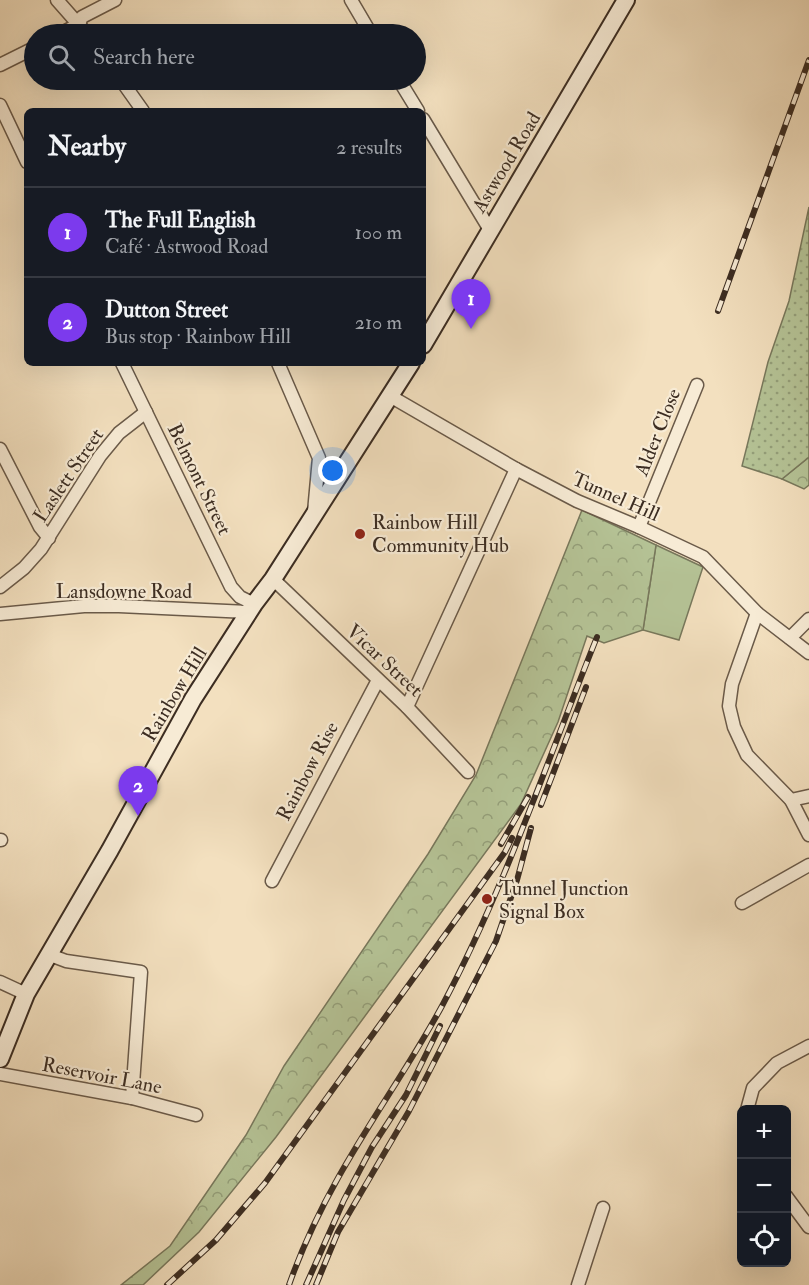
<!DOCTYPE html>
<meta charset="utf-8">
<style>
body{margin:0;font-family:"IM FELL Double Pica",serif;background:#20242c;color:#f1f3f6}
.controls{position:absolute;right:18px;bottom:18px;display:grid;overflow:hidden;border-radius:9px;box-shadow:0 6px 24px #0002}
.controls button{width:54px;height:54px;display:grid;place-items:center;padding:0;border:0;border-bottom:2px solid #363941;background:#171b24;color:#f1f3f6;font:30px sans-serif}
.you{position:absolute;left:333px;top:471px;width:21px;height:21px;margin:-15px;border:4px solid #fff;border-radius:50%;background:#1a73e8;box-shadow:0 0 0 9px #1a73e833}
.badge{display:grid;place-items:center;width:39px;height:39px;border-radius:50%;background:#7c3aed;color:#fff;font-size:20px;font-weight:700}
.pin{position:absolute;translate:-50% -50px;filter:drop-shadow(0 2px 3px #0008)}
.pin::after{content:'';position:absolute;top:32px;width:21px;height:18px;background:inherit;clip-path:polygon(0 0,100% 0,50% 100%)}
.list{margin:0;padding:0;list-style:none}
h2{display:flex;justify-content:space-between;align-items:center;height:78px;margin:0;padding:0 24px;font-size:26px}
h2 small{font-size:20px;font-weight:400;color:#9ea1a6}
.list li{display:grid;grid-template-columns:39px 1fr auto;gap:18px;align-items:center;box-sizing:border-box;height:90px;padding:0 24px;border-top:2px solid #363941}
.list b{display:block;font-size:22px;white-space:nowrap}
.list p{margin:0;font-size:20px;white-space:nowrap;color:#9ea1a6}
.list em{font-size:20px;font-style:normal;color:#9ea1a6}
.icon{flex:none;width:33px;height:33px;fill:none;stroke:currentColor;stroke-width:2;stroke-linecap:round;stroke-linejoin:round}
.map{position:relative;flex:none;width:809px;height:1285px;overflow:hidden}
.search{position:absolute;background:#171b24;box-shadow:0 6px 24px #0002;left:24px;top:24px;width:402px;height:66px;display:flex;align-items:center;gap:15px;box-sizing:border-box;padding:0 21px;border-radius:33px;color:#9ea1a6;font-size:22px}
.panel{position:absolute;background:#171b24;box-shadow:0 6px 24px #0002;left:24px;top:108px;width:402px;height:258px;border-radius:9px}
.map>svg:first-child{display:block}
</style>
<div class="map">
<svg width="809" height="1285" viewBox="0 0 809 1285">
<defs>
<pattern id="forest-crowns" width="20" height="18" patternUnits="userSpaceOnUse" patternTransform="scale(1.5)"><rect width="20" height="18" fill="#b5c396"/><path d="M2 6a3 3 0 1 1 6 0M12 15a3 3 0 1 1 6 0" fill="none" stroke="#949f7a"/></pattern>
<pattern id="park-dots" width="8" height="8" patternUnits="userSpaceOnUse" patternTransform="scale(1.5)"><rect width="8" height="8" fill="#b5c396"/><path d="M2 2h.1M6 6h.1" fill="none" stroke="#949f7a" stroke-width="1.8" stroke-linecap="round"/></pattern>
</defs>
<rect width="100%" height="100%" fill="#f3e0bf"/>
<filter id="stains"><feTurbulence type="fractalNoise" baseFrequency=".00333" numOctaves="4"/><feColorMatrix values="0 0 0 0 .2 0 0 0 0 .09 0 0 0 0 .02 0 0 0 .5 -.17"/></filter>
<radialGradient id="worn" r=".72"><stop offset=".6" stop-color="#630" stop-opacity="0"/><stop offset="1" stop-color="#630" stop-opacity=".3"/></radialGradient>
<polygon fill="#b5c396" stroke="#78785c" stroke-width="1.5" points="656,545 703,567 679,640 643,630"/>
<g fill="url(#forest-crowns)" stroke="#78785c" stroke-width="1.5">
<polygon points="809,457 809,485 804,489 782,479"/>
<polygon points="582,510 656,545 643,630 604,643 587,636 558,722 521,804 276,1137 199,1232 143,1285 121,1285 170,1246 246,1135 284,1066 428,854 476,775"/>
</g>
<polygon fill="url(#park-dots)" stroke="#78785c" stroke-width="1.5" points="809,207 809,457 782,479 742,466 768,362 789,301"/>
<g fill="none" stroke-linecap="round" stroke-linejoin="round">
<defs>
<g id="minor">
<polyline points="57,0 87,34"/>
<polyline points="351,0 371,34"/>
<polyline points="79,24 82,17 115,0"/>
<polyline points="60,34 79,24"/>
<polyline points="0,65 34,48"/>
<polyline points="121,80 143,111"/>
<polyline points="399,80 418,111"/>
<polyline points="0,105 27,162"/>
<polyline points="423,119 490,230"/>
<polyline points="122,363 231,587 240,597 254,604"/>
<polyline points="278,363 319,458 314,512"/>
<polyline points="390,396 516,469 577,501 639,527 703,557 757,613 809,653"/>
<polyline points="0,449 40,527 49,538"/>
<polyline points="639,527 697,385"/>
<polyline points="273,579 407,707 468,772"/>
<polyline points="0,587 24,568 41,549 100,456 119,433 146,412"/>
<polyline points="757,613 732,684 729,706 734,727 747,755 791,800 809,796"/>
<polyline points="0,614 84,606 119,606 248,612"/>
<polyline points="790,638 809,619"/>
<polyline points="407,707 516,469"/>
<polyline points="791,800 809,835"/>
<polyline points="0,840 1,840"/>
<polyline points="272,881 378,680"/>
<polyline points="742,903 809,865"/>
<polyline points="50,955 66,961 141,972 132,1098"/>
<polyline points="0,982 26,994"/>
<polyline points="0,1074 132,1098 196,1115"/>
<polyline points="747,1110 753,1088 777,1063 809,1046"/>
<polyline points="786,1196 809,1227"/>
<polyline points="578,1285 603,1208"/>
</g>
<g id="secondary">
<polyline points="423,345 626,0"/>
<polyline points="0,1059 26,994 110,850 193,699 254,604 273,579 411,363"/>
</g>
</defs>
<use href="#minor" stroke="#6a5a49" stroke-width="15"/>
<use href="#secondary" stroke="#3c2d22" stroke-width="20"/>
<use href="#minor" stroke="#f7ebd5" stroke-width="12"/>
<use href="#secondary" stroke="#f7ebd5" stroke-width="16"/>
<defs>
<g id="rail">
<polyline points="718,311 809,60"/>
<polyline points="541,805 586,687"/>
<polyline points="501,844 528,797"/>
<polyline points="167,1285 216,1240 265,1183 505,852 512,838"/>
<path d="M289,1285c13,-37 30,-73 49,-107 33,-59 72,-113 104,-172 63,-118 105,-245 155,-369"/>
<polyline points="306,1285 344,1200 372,1147 406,1095 440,1026"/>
<polyline points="316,1285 338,1232 409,1111 496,941 517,880 531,828"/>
</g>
</defs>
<use href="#rail" stroke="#3c2d22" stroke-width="6"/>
<use href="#rail" stroke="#f7ebd5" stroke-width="4" stroke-dasharray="11" stroke-linecap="butt"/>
</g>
<g fill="#8f2418" stroke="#f7ebd5" stroke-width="2">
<circle cx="360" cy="534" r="6"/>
<circle cx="487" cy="899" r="6"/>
</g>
<g text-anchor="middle" stroke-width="4.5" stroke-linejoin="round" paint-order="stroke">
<g font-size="20" fill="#3c2d22" stroke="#f7ebd5">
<text transform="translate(506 162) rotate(-59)" y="7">Astwood Road</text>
<text transform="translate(657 432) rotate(-68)" y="7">Alder Close</text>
<text transform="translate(68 475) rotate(-56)" y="7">Laslett Street</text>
<text transform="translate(200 479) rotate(64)" y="7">Belmont Street</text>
<text transform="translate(616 496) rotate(24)" y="7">Tunnel Hill</text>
<text x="124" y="598">Lansdowne Road</text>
<text transform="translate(385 660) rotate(43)" y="7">Vicar Street</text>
<text transform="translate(174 694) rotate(-59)" y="7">Rainbow Hill</text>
<text transform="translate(307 771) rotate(-62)" y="7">Rainbow Rise</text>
<text transform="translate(102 1075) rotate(11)" y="7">Reservoir Lane</text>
</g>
<g font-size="20" fill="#3c2d22" stroke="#f7ebd5" text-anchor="start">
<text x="372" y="529">Rainbow Hill<tspan x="372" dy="23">Community Hub</tspan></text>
<text x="499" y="895">Tunnel Junction<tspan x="499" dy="23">Signal Box</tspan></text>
</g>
</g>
<rect width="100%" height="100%" filter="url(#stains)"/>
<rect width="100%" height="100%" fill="url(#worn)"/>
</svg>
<div class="controls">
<button>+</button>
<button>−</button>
<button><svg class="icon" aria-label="locate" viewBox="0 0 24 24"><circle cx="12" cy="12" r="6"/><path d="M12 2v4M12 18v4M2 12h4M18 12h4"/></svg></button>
</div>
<div class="you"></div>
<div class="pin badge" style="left:471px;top:329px">1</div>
<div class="pin badge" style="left:138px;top:816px">2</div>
<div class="search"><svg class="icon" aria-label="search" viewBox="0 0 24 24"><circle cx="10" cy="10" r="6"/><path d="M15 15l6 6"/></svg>Search here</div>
<section class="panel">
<h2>Nearby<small>2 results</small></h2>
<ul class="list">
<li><span class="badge">1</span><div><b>The Full English</b><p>Café · Astwood Road</p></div><em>100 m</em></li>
<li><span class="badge">2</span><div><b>Dutton Street</b><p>Bus stop · Rainbow Hill</p></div><em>210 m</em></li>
</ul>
</section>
</div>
